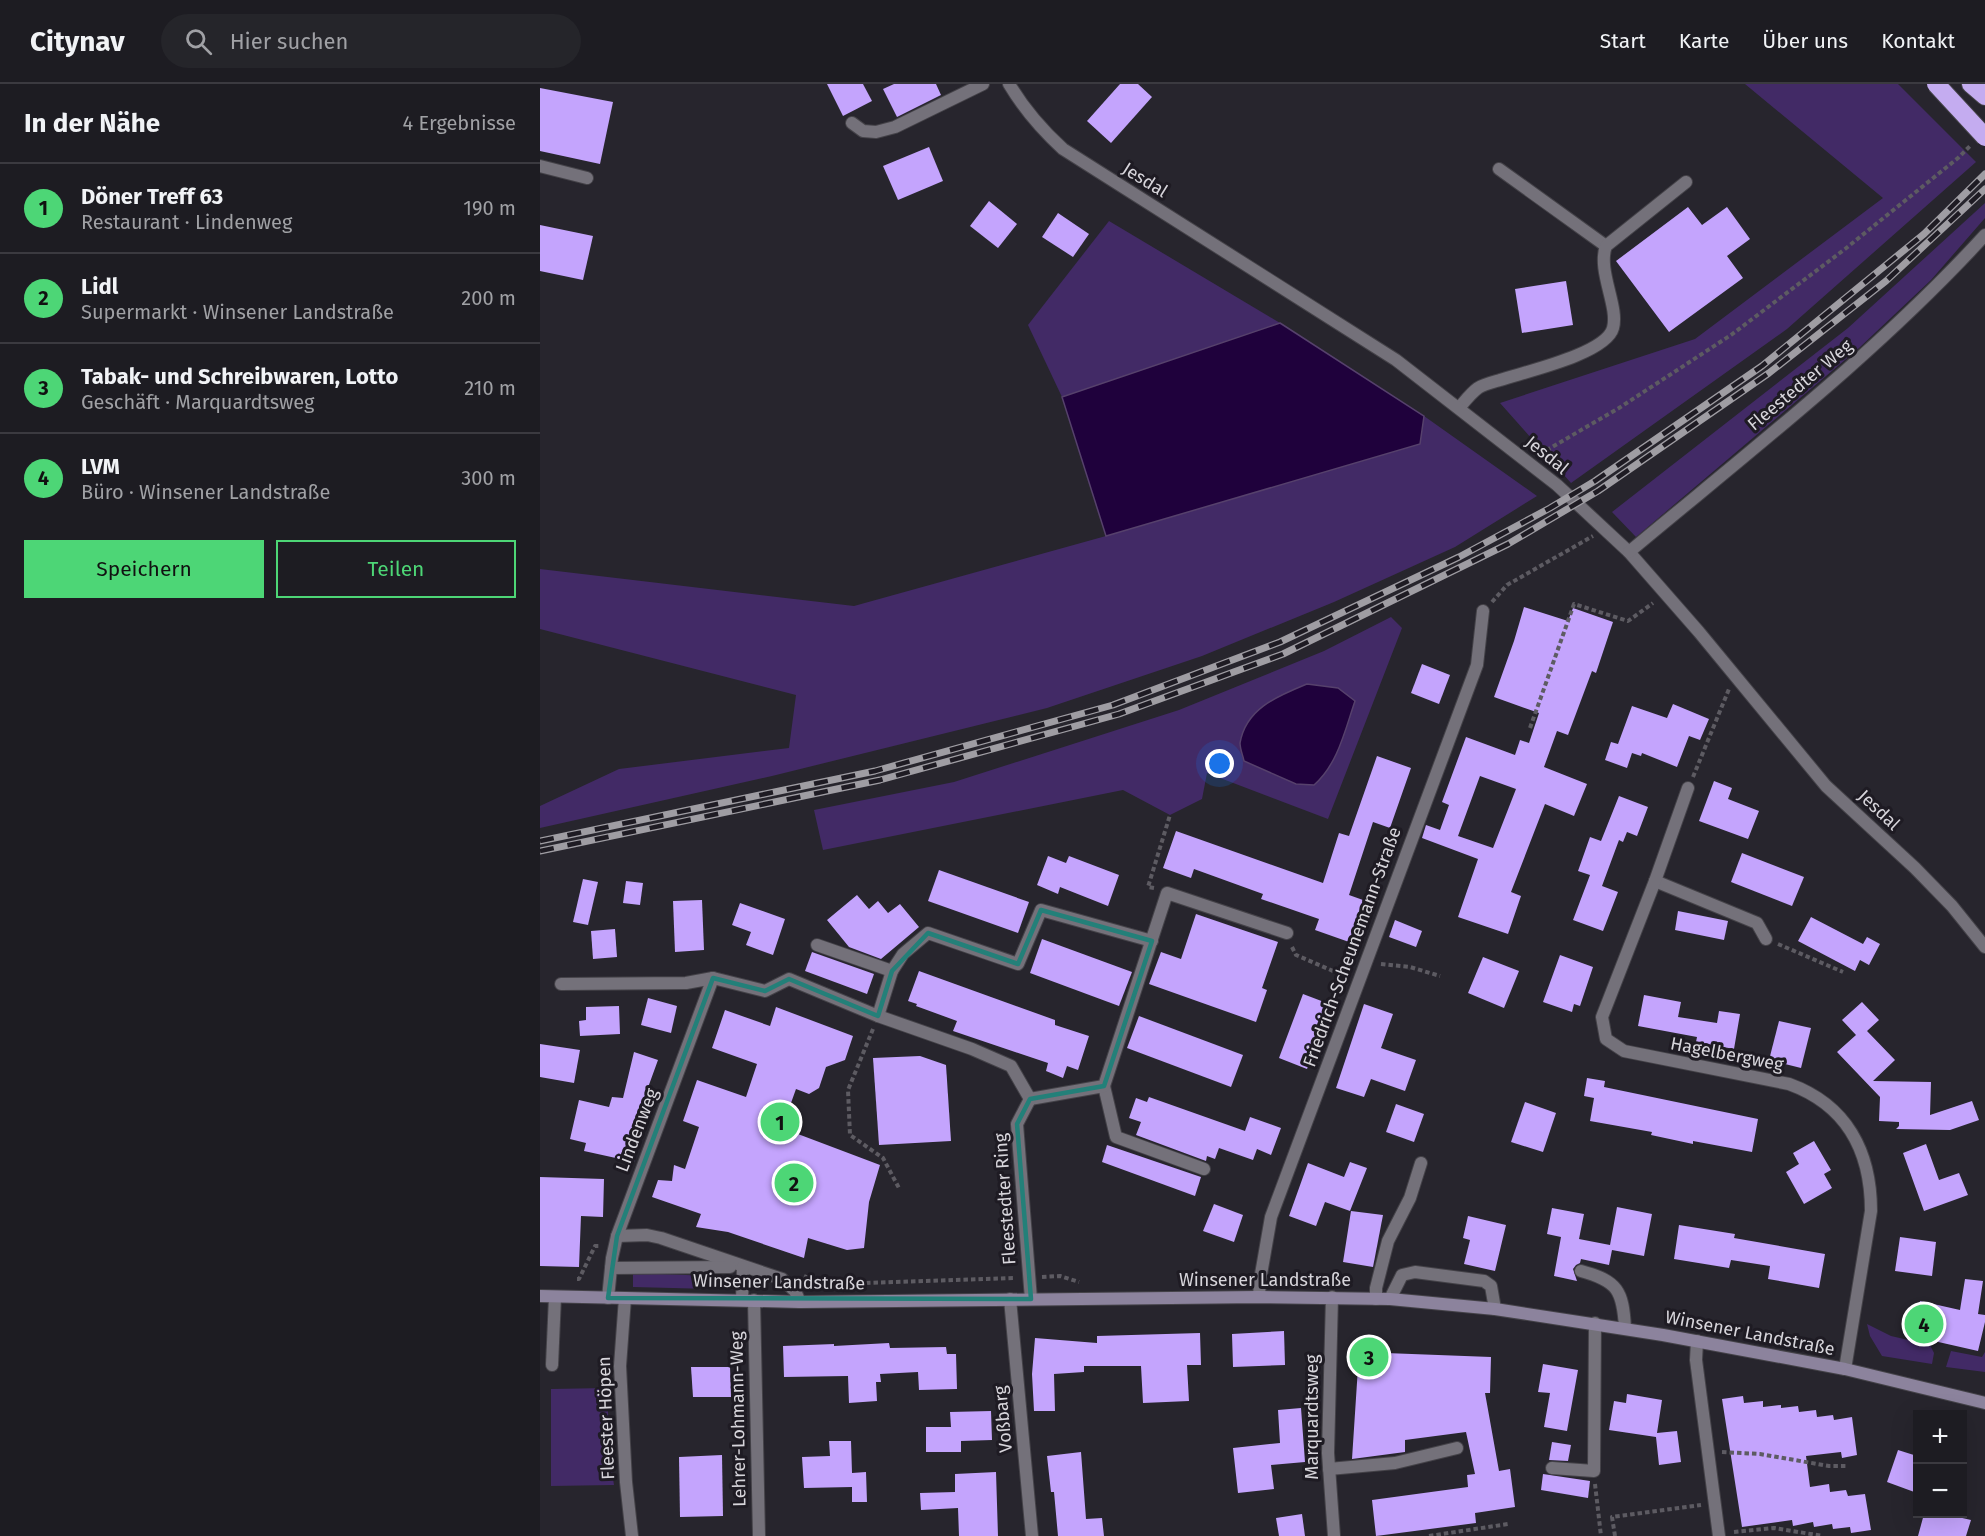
<!DOCTYPE html>
<html lang="de">
<meta charset="utf-8">
<style>
body{margin:0;font-family:"Fira Sans",sans-serif;background:#25252a;color:#f1f3f6}
.controls{position:absolute;right:18px;bottom:18px;display:grid;overflow:hidden;border-radius:0px;box-shadow:0 6px 24px #0002}
.controls button{width:54px;height:54px;display:grid;place-items:center;padding:0;border:0;border-bottom:2px solid #3b3a40;background:#1d1c22;color:#f1f3f6;font:30px sans-serif}
.you{position:absolute;left:680px;top:680px;width:21px;height:21px;margin:-15px;border:4px solid #fff;border-radius:50%;background:#1a73e8;box-shadow:0 0 0 9px #1a73e833}
.badge{display:grid;place-items:center;width:39px;height:39px;border-radius:50%;background:#4dd676;color:#111;font-size:20px;font-weight:700}
.pin{position:absolute;translate:-50% -50%;border:3px solid #fff;box-shadow:0 2px 6px #0006}
.list{margin:0;padding:0;list-style:none}
h2{display:flex;justify-content:space-between;align-items:center;height:78px;margin:0;padding:0 24px;font-size:26px}
h2 small{font-size:20px;font-weight:400;color:#a0a1a5}
.list li{display:grid;grid-template-columns:39px 1fr auto;gap:18px;align-items:center;box-sizing:border-box;height:90px;padding:0 24px;border-top:2px solid #3b3a40}
.list b{display:block;font-size:22px;white-space:nowrap}
.list p{margin:0;font-size:20px;white-space:nowrap;color:#a0a1a5}
.list em{font-size:20px;font-style:normal;color:#a0a1a5}
.actions{display:flex;gap:12px;padding:18px 24px}
.actions a{flex:1;padding:14px 0;border:2px solid #4dd676;border-radius:0px;text-align:center;font-size:21px;color:#4dd676}
.actions .main{background:#4dd676;color:#111}
.icon{flex:none;width:33px;height:33px;fill:none;stroke:currentColor;stroke-width:2;stroke-linecap:round;stroke-linejoin:round}
.map{position:relative;flex:none;width:1445px;height:1452px;overflow:hidden}
header{display:flex;align-items:center;gap:36px;box-sizing:border-box;height:84px;padding:0 30px;background:#1d1c22;border-bottom:2px solid #3b3a40}
header strong{font-size:28px}
nav{display:flex;gap:33px;margin-inline-start:auto;font-size:21px}
.search{width:420px;height:54px;background:#25252a;display:flex;align-items:center;gap:15px;box-sizing:border-box;padding:0 21px;border-radius:33px;color:#a0a1a5;font-size:22px}
main{display:flex}
aside{flex:1;background:#1d1c22}
.map>svg:first-child{display:block}
</style>
<header>
<strong>Citynav</strong>
<div class="search"><svg class="icon" aria-label="search" viewBox="0 0 24 24"><circle cx="10" cy="10" r="6"/><path d="M15 15l6 6"/></svg>Hier suchen</div>
<nav><a>Start</a><a>Karte</a><a>Über uns</a><a>Kontakt</a></nav>
</header>
<main>
<aside>
<h2>In der Nähe<small>4 Ergebnisse</small></h2>
<ul class="list">
<li><span class="badge">1</span><div><b>Döner Treff 63</b><p>Restaurant · Lindenweg</p></div><em>190 m</em></li>
<li><span class="badge">2</span><div><b>Lidl</b><p>Supermarkt · Winsener Landstraße</p></div><em>200 m</em></li>
<li><span class="badge">3</span><div><b>Tabak- und Schreibwaren, Lotto</b><p>Geschäft · Marquardtsweg</p></div><em>210 m</em></li>
<li><span class="badge">4</span><div><b>LVM</b><p>Büro · Winsener Landstraße</p></div><em>300 m</em></li>
</ul>
<div class="actions"><a class="main">Speichern</a><a>Teilen</a></div>
</aside>
<div class="map">
<svg width="1445" height="1452" viewBox="0 0 1445 1452">
<rect width="100%" height="100%" fill="#27252d"/>
<g fill="#422a66">
<polygon points="1205,0 1358,0 1436,78 1247,245 1031,399 960,319 1155,255 1343,114"/>
<polygon points="1445,119 1445,134 1391,196 1319,264 1096,453 1072,428 1308,244"/>
<polygon points="569,137 740,239 522,313 488,241"/>
<polygon points="884,332 997,412 915,463 794,518 662,572 507,624 232,692 0,744 0,722 79,685 249,664 256,611 0,545 0,485 314,522 566,452 879,360"/>
<polygon points="851,533 862,544 788,735 667,689 662,715 630,731 583,706 283,766 274,726 414,698 639,626 784,567"/>
<polygon points="93,1189 172,1192 174,1194 176,1200 171,1205 93,1203"/>
<polygon points="1327,1240 1351,1252 1390,1261 1394,1269 1392,1280 1342,1272 1330,1252"/>
<polygon points="1411,1267 1442,1273 1445,1268 1445,1288 1406,1283"/>
<polygon points="67,1304 70,1375 74,1401 11,1402 11,1305"/>
</g>
<g fill="#1f013c" stroke="#56416c" stroke-width="1.5">
<polygon points="740,239 884,332 880,360 566,452 522,313"/>
<path d="M767,600l31,4 17,13c-10,29 -17,63 -41,84l-18,-1 -52,-23c-1,-5 -4,-12 -4,-18 6,-35 38,-47 67,-59z"/>
</g>
<g fill="#c4a4fd" fill-rule="evenodd">
<polygon points="287,0 323,0 332,17 303,32"/>
<polygon points="354,0 396,0 401,11 357,33 343,5"/>
<polygon points="580,0 598,0 612,13 571,59 547,37"/>
<polygon points="0,4 73,18 60,80 0,67"/>
<polygon points="389,63 403,97 358,116 343,82"/>
<polygon points="449,117 477,140 458,164 430,142"/>
<polygon points="1148,123 1162,141 1187,123 1210,155 1187,172 1203,194 1129,248 1076,177"/>
<polygon points="518,129 549,150 533,173 502,153"/>
<polygon points="0,141 53,152 43,196 0,187"/>
<polygon points="1026,197 1033,241 982,249 975,205"/>
<path d="M984,523l44,14 5,-13 40,14 -17,51 -4,-2 -24,64 -11,-4 -13,36 43,17 -13,32 -29,-12 -34,88 10,4 -13,38 -50,-17 20,-58 -56,-21 4,-13 14,5 9,-25 -7,-3 24,-65 49,18 5,-15 9,3 10,-30 -45,-16 20,-56zM940,692l36,13 -23,59 -35,-12z"/>
<polygon points="882,580 910,591 899,620 871,609"/>
<polygon points="1133,620 1169,635 1160,656 1149,652 1137,683 1102,669 1101,672 1092,669 1087,684 1065,676 1071,658 1078,660 1092,622 1127,634"/>
<polygon points="837,672 871,684 850,744 833,738 809,811 823,816 809,858 775,846 779,835 721,815 723,810 654,785 651,794 623,784 636,747 783,799 799,749 809,752"/>
<polygon points="1174,697 1192,704 1188,715 1219,727 1208,755 1159,737"/>
<polygon points="1079,712 1108,723 1097,752 1087,748 1083,758 1079,756 1062,802 1078,808 1063,847 1033,836 1050,791 1038,787 1050,753 1061,757"/>
<polygon points="1202,769 1264,793 1252,822 1191,798"/>
<polygon points="508,772 526,779 529,772 579,791 568,822 520,803 518,810 497,801"/>
<polygon points="399,786 489,818 478,849 388,817"/>
<polygon points="43,795 58,798 48,841 33,838"/>
<polygon points="86,797 103,799 100,821 83,819"/>
<polygon points="317,811 329,825 338,817 348,829 360,820 379,843 341,875 309,863 287,836"/>
<polygon points="162,816 164,866 135,868 133,817"/>
<polygon points="200,819 245,835 233,871 206,861 211,848 192,841"/>
<polygon points="1138,827 1188,837 1184,856 1135,846"/>
<polygon points="656,830 738,858 722,904 727,906 716,938 609,900 621,868 641,875"/>
<polygon points="1271,833 1323,860 1327,853 1340,860 1329,881 1320,876 1315,887 1258,857"/>
<polygon points="855,836 882,847 876,863 849,853"/>
<polygon points="75,845 77,873 53,875 51,847"/>
<polygon points="502,855 592,888 579,922 490,889"/>
<polygon points="272,868 334,890 327,910 265,887"/>
<polygon points="1020,871 1053,883 1040,922 1034,920 1032,928 1003,918"/>
<polygon points="943,873 979,887 964,924 928,909"/>
<polygon points="379,887 515,936 515,941 549,952 538,986 527,982 523,994 506,987 508,979 413,947 417,937 376,922 377,920 368,917"/>
<polygon points="763,910 792,921 767,985 739,974"/>
<polygon points="1104,911 1141,918 1138,933 1177,939 1179,927 1200,930 1194,965 1156,958 1157,953 1098,942"/>
<polygon points="108,914 137,922 131,949 101,941"/>
<polygon points="1322,918 1339,936 1327,947 1355,976 1333,997 1391,998 1390,1031 1432,1017 1439,1036 1410,1046 1356,1045 1359,1042 1359,1038 1339,1037 1340,1013 1297,968 1316,951 1302,936"/>
<polygon points="824,920 853,930 841,964 876,976 865,1007 831,995 824,1013 796,1004"/>
<polygon points="79,922 80,950 40,952 39,937 46,936 46,923"/>
<polygon points="236,923 313,952 305,976 286,983 279,1004 269,1010 256,1005 242,1044 340,1081 329,1118 324,1164 307,1166 268,1154 264,1174 188,1148 156,1143 161,1130 112,1113 118,1096 132,1097 134,1081 145,1085 159,1043 143,1037 157,996 206,1013 217,980 172,964 185,926 230,942"/>
<polygon points="599,932 703,971 691,1003 587,964"/>
<polygon points="1239,937 1271,944 1261,984 1229,976"/>
<polygon points="0,960 40,966 34,999 0,993"/>
<polygon points="94,968 118,976 94,1042 102,1043 94,1078 44,1067 46,1059 30,1055 39,1016 69,1023 72,1013 83,1014"/>
<polygon points="380,972 406,981 411,1057 339,1061 333,974"/>
<polygon points="1047,994 1065,997 1064,1003 1218,1035 1212,1068 1153,1057 1153,1060 1111,1051 1112,1048 1050,1037 1054,1014 1044,1012"/>
<polygon points="609,1013 705,1047 710,1033 741,1044 731,1071 717,1065 713,1076 679,1064 675,1075 667,1072 666,1077 596,1051 601,1038 589,1034 596,1014 607,1018"/>
<polygon points="985,1018 1016,1029 1003,1068 971,1058"/>
<polygon points="856,1020 884,1030 874,1058 846,1048"/>
<polygon points="1274,1057 1291,1086 1284,1090 1292,1104 1264,1120 1246,1088 1259,1080 1253,1069"/>
<polygon points="1386,1060 1399,1096 1419,1089 1428,1111 1384,1127 1363,1069"/>
<polygon points="567,1061 661,1093 655,1112 562,1078"/>
<polygon points="810,1078 827,1084 810,1127 785,1118 776,1142 749,1132 768,1079 804,1093"/>
<polygon points="0,1093 64,1095 63,1133 41,1132 39,1183 0,1182"/>
<polygon points="674,1120 703,1131 694,1158 663,1147"/>
<polygon points="1077,1123 1112,1130 1104,1172 1072,1166 1069,1181 1041,1175 1040,1179 1036,1181 1033,1185 1037,1197 1014,1192 1021,1153 1007,1150 1012,1124 1044,1130 1039,1155 1070,1161"/>
<polygon points="811,1127 843,1131 833,1183 803,1178"/>
<polygon points="928,1132 966,1141 955,1187 924,1180 930,1156 923,1154"/>
<polygon points="1139,1141 1195,1150 1194,1154 1285,1170 1279,1204 1228,1195 1230,1182 1191,1176 1189,1184 1134,1175"/>
<polygon points="1360,1153 1396,1158 1392,1192 1355,1187"/>
<polygon points="1425,1195 1443,1197 1438,1230 1445,1231 1445,1238 1438,1267 1372,1252 1380,1217 1420,1226"/>
<polygon points="744,1247 745,1281 693,1283 692,1250"/>
<polygon points="660,1249 661,1281 647,1281 649,1317 603,1319 601,1282 544,1282 544,1288 514,1290 515,1327 494,1327 492,1290 495,1254 557,1259 557,1252"/>
<polygon points="349,1259 350,1264 406,1263 407,1270 416,1270 417,1305 379,1306 378,1288 340,1290 341,1298 336,1298 337,1317 309,1319 308,1292 244,1293 243,1262 294,1260 294,1262"/>
<polygon points="819,1268 951,1273 950,1309 945,1309 959,1387 970,1385 975,1423 935,1429 936,1439 836,1452 832,1416 928,1403 927,1391 935,1390 926,1348 865,1356 865,1368 812,1375"/>
<polygon points="1003,1280 1038,1286 1027,1347 1004,1343 1010,1309 998,1308"/>
<polygon points="151,1283 190,1283 191,1313 153,1313"/>
<polygon points="1087,1310 1122,1316 1117,1349 1137,1347 1141,1378 1119,1381 1116,1353 1069,1346 1074,1317 1086,1319"/>
<polygon points="1203,1312 1204,1319 1223,1317 1223,1323 1241,1321 1241,1324 1258,1322 1259,1328 1276,1326 1277,1333 1293,1331 1294,1336 1312,1333 1317,1371 1302,1374 1301,1368 1266,1372 1270,1403 1289,1400 1290,1408 1306,1406 1308,1412 1325,1410 1331,1446 1311,1449 1310,1443 1293,1445 1292,1440 1274,1443 1273,1438 1253,1442 1252,1436 1202,1443 1182,1315"/>
<polygon points="761,1324 765,1378 731,1381 734,1405 698,1409 693,1364 740,1359 738,1326"/>
<polygon points="451,1327 452,1356 421,1357 421,1368 386,1368 386,1343 411,1343 410,1328"/>
<polygon points="289,1357 311,1357 312,1389 326,1388 327,1418 312,1418 312,1403 264,1404 262,1373 290,1372"/>
<polygon points="1012,1358 1031,1361 1028,1377 1009,1376"/>
<polygon points="1358,1366 1377,1372 1377,1409 1347,1398"/>
<polygon points="541,1368 546,1435 562,1434 564,1452 518,1452 514,1408 511,1408 507,1372"/>
<polygon points="182,1371 183,1432 140,1433 139,1373"/>
<polygon points="456,1388 458,1452 419,1452 418,1424 381,1426 380,1409 415,1408 415,1390"/>
<polygon points="1003,1390 1050,1397 1048,1414 1001,1406"/>
<polygon points="762,1430 765,1452 739,1452 736,1434"/>
<polygon points="1384,1430 1405,1430 1431,1436 1426,1452 1378,1452"/>
</g>
<g fill="none" stroke-linecap="round" stroke-linejoin="round">
<defs>
<g id="lane">
<polyline points="312,39 323,47 336,48 355,43 443,0"/>
<polyline points="0,82 47,94"/>
<polyline points="959,85 1066,162"/>
<path d="M919,324c6,-7 12,-15 19,-20 6,-4 15,-6 22,-8 24,-8 106,-26 113,-52 6,-22 -16,-57 -7,-82l80,-64"/>
<polyline points="1115,797 1217,839 1226,855"/>
<polyline points="277,861 352,887"/>
<polyline points="564,1002 576,1053 664,1085"/>
<polyline points="77,1152 107,1151 121,1154 242,1195 255,1207 260,1218"/>
<polyline points="71,1184 190,1183"/>
<path d="M1041,1187c37,10 42,20 44,57"/>
<polyline points="836,1215 836,1204 848,1157 870,1114 881,1079"/>
<polyline points="850,1215 862,1191 875,1188 944,1197 951,1202 955,1225"/>
<polyline points="202,1216 203,1183"/>
<polyline points="12,1281 15,1213"/>
<polyline points="1012,1384 1054,1387 1055,1239"/>
<polyline points="789,1385 855,1379 917,1364"/>
</g>
<g id="street">
<path d="M469,0c15,25 32,45 54,65l333,211 161,125 72,67 70,80 127,154 89,82 37,38 33,41"/>
<path d="M1089,468c122,-102 249,-200 356,-317"/>
<path d="M1148,704l-33,93 -53,136 4,22 18,12 165,33c58,21 82,68 82,127l-26,158"/>
<polyline points="21,900 146,899 173,894 225,907 249,895 338,932 432,965 471,982 490,1015"/>
<polyline points="338,932 352,887 363,870 388,849 478,880 501,826 612,857"/>
<polyline points="490,1015 564,1002 627,809 747,849"/>
<polyline points="490,1015 477,1040 491,1215"/>
<polyline points="719,1213 720,1196 731,1133 937,581 943,527"/>
<polyline points="792,1213 788,1369 794,1452"/>
<polyline points="68,1214 72,1174 77,1152 173,894"/>
<polyline points="85,1214 80,1282 86,1398 92,1452"/>
<polyline points="470,1215 492,1452"/>
<polyline points="214,1216 219,1452"/>
<polyline points="1157,1257 1156,1276 1179,1452"/>
</g>
<polyline id="secondary" points="0,1212 260,1218 719,1213 850,1215 955,1225 1123,1251 1305,1285 1445,1319"/>
<polyline id="highway" points="1431,0 1445,12"/>
</defs>
<use href="#lane" stroke="#444248" stroke-width="14"/>
<use href="#street" stroke="#444248" stroke-width="14"/>
<use href="#secondary" stroke="#444248" stroke-width="14"/>
<use href="#highway" stroke="#444248" stroke-width="20"/>
<g stroke="#5d5b62" stroke-width="4" stroke-dasharray="4.5 3" stroke-linecap="butt">
<polyline points="1000,370 1079,324 1191,251 1305,165 1418,74 1430,62"/>
<polyline points="952,518 967,501 1053,452"/>
<polyline points="990,644 1034,520 1088,537 1113,519"/>
<polyline points="1153,693 1189,605"/>
<polyline points="614,804 608,803 630,731"/>
<polyline points="1238,860 1303,888"/>
<polyline points="752,863 756,871 807,893"/>
<polyline points="841,880 870,883 900,892"/>
<polyline points="333,945 308,1006 310,1051 343,1074 360,1106"/>
<polyline points="264,1192 288,1201"/>
<polyline points="502,1193 520,1192 539,1198"/>
<polyline points="37,1195 39,1195 55,1162 59,1162"/>
<polyline points="326,1199 474,1194"/>
<polyline points="1182,1368 1220,1370 1289,1382 1308,1382"/>
<polyline points="1055,1400 1061,1452"/>
<polyline points="1194,1448 1234,1444 1283,1452"/>
<polyline points="889,1452 968,1440"/>
<polyline points="1075,1452 1072,1433 1161,1421"/>
</g>
<use href="#lane" stroke="#74717a" stroke-width="12"/>
<use href="#street" stroke="#74717a" stroke-width="12"/>
<use href="#secondary" stroke="#8c839d" stroke-width="12"/>
<use href="#highway" stroke="#c4acf0" stroke-width="18"/>
<defs>
<g id="rail">
<polyline points="0,757 335,687 573,621 740,558 919,473 1010,424 1055,397 1222,282 1384,150 1445,90"/>
<polyline points="0,767 340,696 579,630 743,570 968,460 1058,407 1229,289 1346,197 1445,105"/>
</g>
</defs>
<use href="#rail" stroke="#9f9da3" stroke-width="7"/>
<use href="#rail" stroke="#1e1b23" stroke-width="4.5" stroke-dasharray="14" stroke-linecap="butt"/>
<defs>
<polyline id="highway-bridge" points="1396,0 1445,53"/>
</defs>
<use href="#highway-bridge" stroke="#444248" stroke-width="20" stroke-linecap="butt"/>
<use href="#highway-bridge" stroke="#c4acf0" stroke-width="18"/>
</g>
<path fill="none" stroke="#238079" stroke-width="4.5" stroke-linejoin="round" d="M501,826l111,31 -48,145 -74,13 -13,25 14,175 -423,-1 9,-62 96,-258 52,13 24,-12 89,37 14,-45 36,-38 90,31z"/>
<g text-anchor="middle" stroke-width="6" stroke-linejoin="round" paint-order="stroke">
<g font-size="18" fill="#d7d5db" stroke="#1e1b23">
<text transform="translate(605 96) rotate(32)" y="6">Jesdal</text>
<text transform="translate(1260 301) rotate(-40)" y="6">Fleestedter Weg</text>
<text transform="translate(1007 371) rotate(39)" y="6">Jesdal</text>
<text transform="translate(1339 726) rotate(43)" y="6">Jesdal</text>
<text transform="translate(812 863) rotate(-70)" y="6">Friedrich-Scheunemann-Straße</text>
<text transform="translate(1187 970) rotate(11)" y="6">Hagelbergweg</text>
<text transform="translate(97 1046) rotate(-69)" y="6">Lindenweg</text>
<text transform="translate(465 1115) rotate(-94)" y="6">Fleestedter Ring</text>
<text x="725" y="1202">Winsener Landstraße</text>
<text transform="translate(239 1198) rotate(1)" y="6">Winsener Landstraße</text>
<text transform="translate(1210 1249) rotate(11)" y="6">Winsener Landstraße</text>
<text transform="translate(772 1333) rotate(-90)" y="6">Marquardtsweg</text>
<text transform="translate(66 1334) rotate(-92)" y="6">Fleester Höpen</text>
<text transform="translate(198 1335) rotate(-91)" y="6">Lehrer-Lohmann-Weg</text>
<text transform="translate(463 1335) rotate(-95)" y="6">Voßbarg</text>
</g>
</g>
</svg>
<div class="controls">
<button>+</button>
<button>−</button>
</div>
<div class="you"></div>
<div class="pin badge" style="left:240px;top:1038px">1</div>
<div class="pin badge" style="left:254px;top:1099px">2</div>
<div class="pin badge" style="left:829px;top:1273px">3</div>
<div class="pin badge" style="left:1384px;top:1240px">4</div>
</div>
</main>
